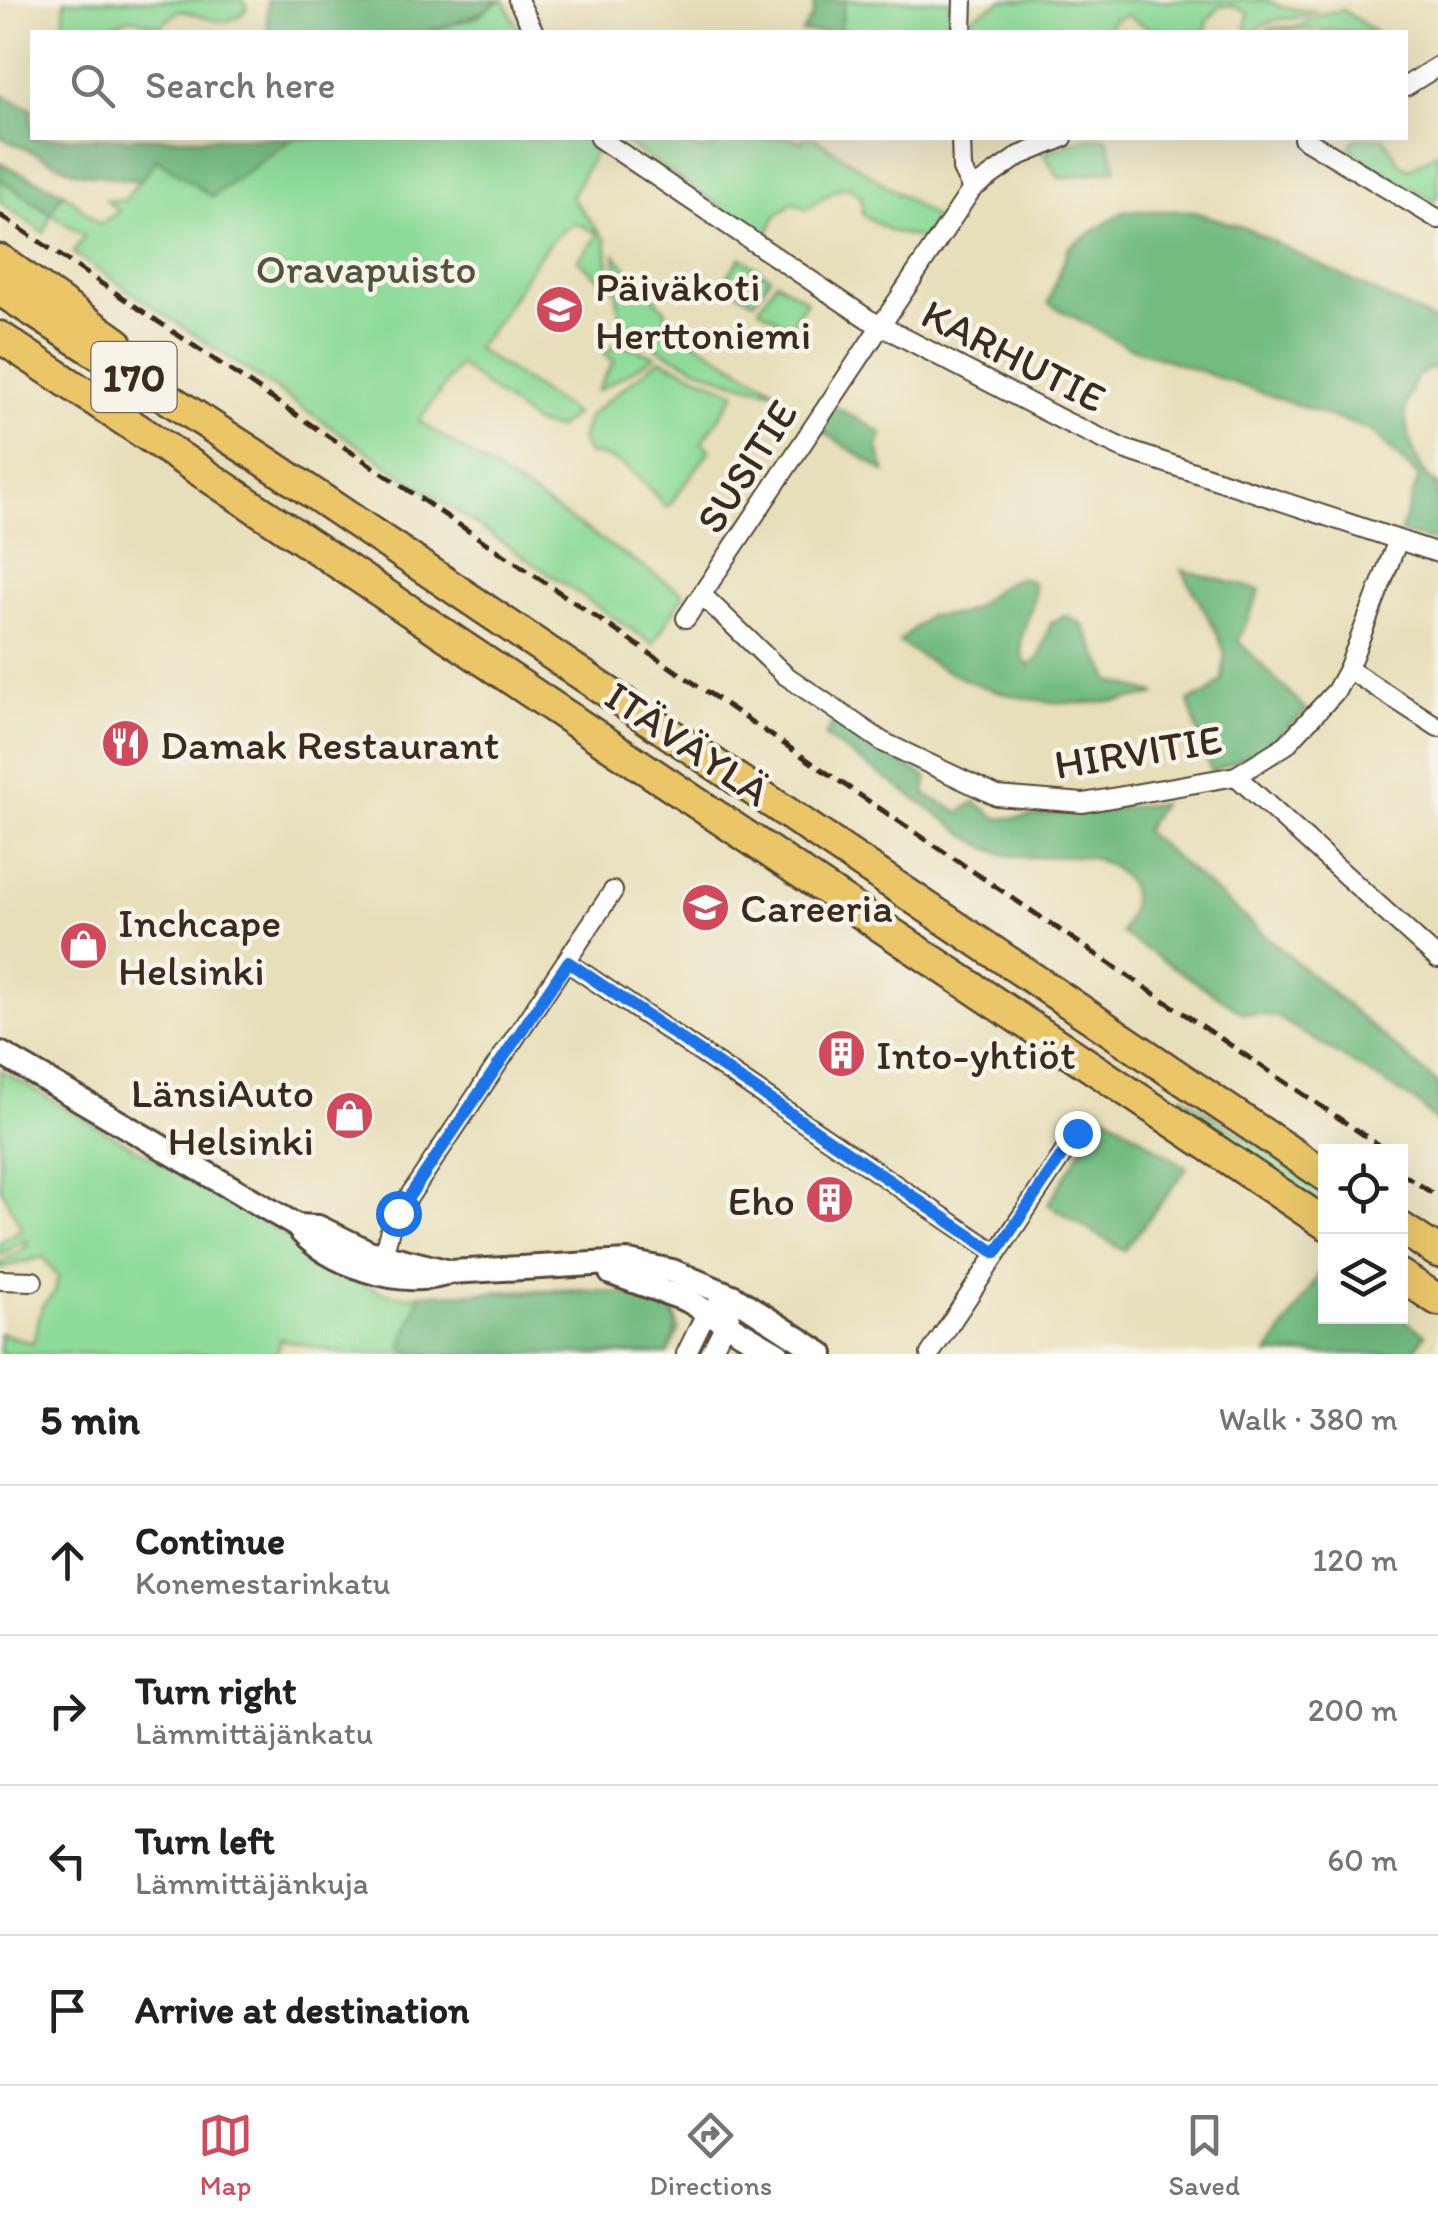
<!DOCTYPE html>
<meta charset="utf-8">
<style>
body{margin:0;font-family:Itim,sans-serif;background:#f6f6f6;color:#202124}
.controls{position:absolute;right:30px;bottom:30px;display:grid;overflow:hidden;border-radius:0px;box-shadow:0 10px 40px #0002}
.controls button{width:90px;height:90px;display:grid;place-items:center;padding:0;border:0;border-bottom:2px solid #e0e0e0;background:#fff;color:#202124;font:50px sans-serif}
.stop{position:absolute;width:30px;height:30px;margin:-22px;border:8px solid #1a73e8;border-radius:50%;background:#fff}
.stop.end{background:#1a73e8;border-color:#fff;box-shadow:0 2px 10px #0008}
.list{margin:0;padding:0;list-style:none}
h2{display:flex;justify-content:space-between;align-items:center;height:130px;margin:0;padding:0 40px;font-size:42px}
h2 small{font-size:32px;font-weight:400;color:#757577}
.list li{display:grid;grid-template-columns:65px 1fr auto;gap:30px;align-items:center;box-sizing:border-box;height:150px;padding:0 40px;border-top:2px solid #e0e0e0}
.list b{display:block;font-size:38px;white-space:nowrap}
.list p{margin:0;font-size:32px;white-space:nowrap;color:#757577}
.list em{font-size:32px;font-style:normal;color:#757577}
.icon{flex:none;width:55px;height:55px;fill:none;stroke:currentColor;stroke-width:2;stroke-linecap:round;stroke-linejoin:round}
.map{position:relative;flex:none;width:1438px;height:1354px;overflow:hidden}
.search{position:absolute;background:#fff;box-shadow:0 10px 40px #0002;left:30px;right:30px;top:30px;height:110px;display:flex;align-items:center;gap:25px;box-sizing:border-box;padding:0 35px;border-radius:0px;color:#757577;font-size:38px}
.sheet{height:730px;background:#fff}
nav{display:flex;justify-content:space-around;align-items:center;box-sizing:border-box;height:140px;border-top:2px solid #e0e0e0;background:#fff;font-size:28px;color:#757577}
nav a{display:grid;justify-items:center;gap:5px}
nav .on{color:#d1495b}
.map>svg:first-child{display:block}
</style>
<div class="map">
<svg width="1438" height="1354" viewBox="0 0 1438 1354">
<rect width="100%" height="100%" fill="#f7f3e8"/>
<filter id="ink" filterUnits="userSpaceOnUse"><feTurbulence type="fractalNoise" baseFrequency=".01" numOctaves="2"/><feDisplacementMap in="SourceGraphic" scale="20" xChannelSelector="R" yChannelSelector="G"/><feConvolveMatrix kernelMatrix="1 2 1 2 8 2 1 2 1" color-interpolation-filters="sRGB"/></filter>
<filter id="wash" filterUnits="userSpaceOnUse"><feTurbulence type="fractalNoise" baseFrequency=".0048" numOctaves="4" result="noise"/><feDisplacementMap in="SourceGraphic" scale="40" xChannelSelector="R" yChannelSelector="G"/><feGaussianBlur stdDeviation="2.25" result="paint"/><feColorMatrix in="noise" values="0 0 0 0 0 0 0 0 0 0 0 0 0 0 0 0 0 1.4 0 .05"/><feComposite in="paint" operator="in"/></filter>
<g filter="url(#wash)">
<rect width="100%" height="100%" fill="#e7dfb9"/>
<g fill="#8edb99" stroke="#64825c" stroke-width="2.5">
<path d="M65,0h175l5,1 2,7c-20,26 -44,6 -68,2l-18,16 -29,-8 -40,14h-29z"/>
<polygon points="499,0 504,0 520,32 424,32 477,17"/>
<polygon points="814,0 950,0 950,32 811,32"/>
<path d="M1004,0h263l16,8 32,3c-14,9 -24,6 -39,9 -12,2 -18,12 -30,12l2,-19 -16,-8 -13,2 -12,15 -1,10h-50l-30,-17 -11,4 -11,13h-133v-15z"/>
<polygon points="1343,10 1375,32 1278,29 1265,32 1271,28 1298,27 1318,15"/>
<path d="M293,138h289l14,11 -25,48 35,43 5,49 -33,-29 19,-23 -1,-5 -21,-9c-46,25 -62,89 -100,125l100,66 -19,15 -22,-6 -75,-58 -40,56 265,173 -31,50 -580,-391 11,-17 -33,-23 -7,20 -44,-31v-23l50,34 13,-21 37,32 19,-13 -13,-11 18,1 32,-43 56,39z"/>
<path d="M618,138c16,0 34,-3 50,0 18,3 26,16 47,10l3,-10h75l9,4 1,-4h12l120,80 -12,21 -33,-8 -28,-17v-17l-13,-10 -12,2 -31,20 -13,-7 -18,15 -9,20z"/>
<polygon points="1085,138 1107,138 1116,169 1059,178 1044,153"/>
<polygon points="1356,138 1384,138 1399,163 1409,169 1438,152 1438,194 1434,201 1354,155 1350,146"/>
<path d="M615,255l49,53 7,19 105,63c-30,1 -142,-43 -154,-72 -7,-18 -5,-43 -7,-63z"/>
<polygon points="741,257 770,277 754,301 723,283"/>
<polygon points="776,281 807,301 789,327 759,308"/>
<polygon points="618,343 656,356 596,392 614,361 604,354"/>
<path d="M660,359l76,33 -34,51 8,7 -43,58c-23,-25 -44,-53 -79,-54l-7,-14 8,-25z"/>
<path d="M0,1070l308,178 -2,5 6,6c31,13 78,46 109,35 83,2 178,-20 254,19l4,17 -11,24h-324l-64,-15 -3,15h-277v-21l33,10 9,-37 13,-14 3,-15 -15,-20 -43,11v-5l28,-17 -2,-6 -26,15v-13l22,-13 -22,-42z"/>
<polygon points="1183,1095 1325,1191 1325,1208 1175,1108"/>
</g>
<g fill="#72bb81" stroke="#567250" stroke-width="2.5">
<path d="M267,0h232c-62,49 -155,33 -231,32z"/>
<polygon points="814,0 845,0 840,32 802,32 813,15"/>
<polygon points="0,94 32,109 32,138 293,138 212,197 157,159 140,181 76,172 0,137"/>
<polygon points="0,163 63,192 50,213 0,179"/>
<path d="M1125,211h66l54,17 193,95v42l-21,11c-3,10 -9,20 -11,30 -4,20 13,71 32,79v57l-38,-9 19,-56 -49,-47 -243,-84 -79,-43 21,-56z"/>
<polygon points="834,406 882,433 878,448 885,472 819,429"/>
<polygon points="1182,570 1260,590 1238,641 1307,711 1256,752 1211,772 1188,701 1207,694 1222,680 1225,654 1218,635"/>
<path d="M1020,578l13,4c8,29 -26,54 -5,84l11,-8 12,-36 15,-6 17,9 28,56 46,13c-94,22 -178,5 -258,-52l30,-27c59,5 47,-25 91,-37z"/>
<path d="M834,720l93,58 -2,17 35,17 15,-10 24,17 162,-15 -17,27 294,253v39l-22,-21 -139,-85 -35,-5 -121,-79c9,-18 19,-40 2,-57 -39,-39 -86,-6 -131,-26 -18,-7 -36,-24 -52,-34 -38,-27 -77,-53 -115,-79z"/>
<polygon points="1104,1113 1187,1168 1124,1251 1048,1204"/>
<polygon points="1325,1265 1326,1316 1400,1317 1425,1334 1412,1354 1268,1354"/>
<path d="M600,1291c45,6 95,4 68,63h-254l-12,-8 19,-52z"/>
</g>
</g>
<g filter="url(#ink)">
<g fill="none" stroke-linecap="round" stroke-linejoin="round">
<defs>
<g id="minor">
<polyline points="518,0 534,32"/>
<polyline points="962,32 963,0"/>
<polyline points="1406,86 1438,66"/>
<polyline points="599,138 868,319 1066,422 1124,449 1438,553"/>
<polyline points="961,138 962,169 972,189"/>
<polyline points="1303,138 1438,219"/>
<polyline points="702,595 785,675 883,742 997,796 1083,803 1236,776 1286,745 1336,691 1348,669 1398,540"/>
<polyline points="686,618 972,189 1019,156 1063,138"/>
<polyline points="1348,669 1438,727"/>
<polyline points="1236,776 1438,959"/>
<polyline points="567,962 996,1253"/>
<polyline points="380,1267 392,1222 613,891"/>
<polyline points="0,1280 33,1281"/>
<polyline points="686,1354 707,1311 734,1297"/>
<polyline points="710,1354 731,1312"/>
<polyline points="930,1354 1077,1133"/>
</g>
<g id="tertiary">
<path d="M0,1053l297,173c26,38 111,65 153,46"/>
<polyline points="297,1226 318,1227 369,1252 450,1272 629,1262 672,1271 734,1297 822,1354"/>
<polyline points="611,1273 687,1300 778,1354"/>
</g>
<g id="trunk">
<polyline points="0,260 117,343"/>
<polyline points="0,290 268,463 1326,1176"/>
<polyline points="0,337 1326,1224"/>
<polyline points="1400,1227 1438,1252"/>
<polyline points="1400,1275 1438,1300"/>
</g>
</defs>
<use href="#minor" stroke="#554535" stroke-width="22"/>
<use href="#tertiary" stroke="#554535" stroke-width="28"/>
<use href="#trunk" stroke="#554535" stroke-width="35"/>
<use href="#minor" stroke="#fff" stroke-width="18"/>
<use href="#tertiary" stroke="#fff" stroke-width="22"/>
<use href="#trunk" stroke="#eac669" stroke-width="30"/>
<g stroke="#3b2a1e" stroke-width="5" stroke-dasharray="15 8" stroke-linecap="butt">
<polyline points="0,215 1389,1152"/>
<polyline points="1400,1172 1438,1197"/>
</g>
</g>
</g>
<g fill="none" stroke-linecap="round" stroke-linejoin="round" filter="url(#ink)">
<polyline stroke="#1a73e8" stroke-width="12" points="398,1213 568,962 996,1253 1077,1133"/>
</g>
<defs>
<symbol id="school-disc" viewBox="-11 -11 22 22"><circle r="9.5" fill="#d1495b" stroke="#f7f3e8"/><path d="M0-5L7-2L0 1L-7-2ZM-4 1L0 2.5L4 1V4Q0 6-4 4Z" fill="#fff"/></symbol>
<symbol id="restaurant-disc" viewBox="-11 -11 22 22"><circle r="9.5" fill="#d1495b" stroke="#f7f3e8"/><path d="M-5-6h1v4h1v-4h1v4h1v-4h1v5L-1.5 .5V6h-2V.5L-5-1ZM5-6V6H3V1.5H1.5Q1.5-4 5-6Z" fill="#fff"/></symbol>
<symbol id="shop-disc" viewBox="-11 -11 22 22"><circle r="9.5" fill="#d1495b" stroke="#f7f3e8"/><path d="M-5-2.5h2.3a2.7 3.5 0 0 1 5.4 0H5L5.5 6h-11ZM-1.5-2.5h3a1.5 2.3 0 0 0-3 0Z" fill="#fff"/></symbol>
<symbol id="building-disc" viewBox="-11 -11 22 22"><circle r="9.5" fill="#d1495b" stroke="#f7f3e8"/><path d="M-4-6H4V6H1V3H-1V6H-4ZM-2.5-4.3h1.7v1.8h-1.7ZM.8-4.3h1.7v1.8H.8ZM-2.5-1h1.7V.8h-1.7ZM.8-1h1.7V.8H.8Z" fill="#fff"/></symbol>
</defs>
<g fill-rule="evenodd">
<use href="#school-disc" x="532" y="282" width="55" height="55"/>
<use href="#restaurant-disc" x="98" y="716" width="55" height="55"/>
<use href="#school-disc" x="678" y="880" width="55" height="55"/>
<use href="#shop-disc" x="56" y="918" width="55" height="55"/>
<use href="#building-disc" x="814" y="1026" width="55" height="55"/>
<use href="#shop-disc" x="322" y="1088" width="55" height="55"/>
<use href="#building-disc" x="802" y="1172" width="55" height="55"/>
</g>
<g text-anchor="middle" stroke-width="9" stroke-linejoin="round" paint-order="stroke">
<rect fill="#f7f3e8" stroke="#73665b" stroke-width="2.5" x="91.5" y="342" width="85" height="70" rx="8"/>
<g font-size="40" font-weight="bold" fill="#3b2a1e">
<text x="134" y="391">170</text>
</g>
<g font-size="42" fill="#50563d" stroke="#f7f3e8">
<text x="366" y="283">Oravapuisto</text>
</g>
<g font-size="42" fill="#3b2a1e" stroke="#f7f3e8" text-anchor="start">
<text x="595" y="301">Päiväkoti<tspan x="595" dy="48">Herttoniemi</tspan></text>
<text x="160" y="759">Damak Restaurant</text>
<text x="740" y="922">Careeria</text>
<text x="118" y="937">Inchcape<tspan x="118" dy="48">Helsinki</tspan></text>
<text x="876" y="1069">Into-yhtiöt</text>
<text x="314" y="1107" text-anchor="end">LänsiAuto<tspan x="314" dy="48">Helsinki</tspan></text>
<text x="795" y="1215" text-anchor="end">Eho</text>
</g>
<g font-size="42" fill="#3b2a1e" stroke="#f7f3e8">
<text transform="translate(1014 355) rotate(27)" y="15">KARHUTIE</text>
<text transform="translate(746 466) rotate(-57)" y="15">SUSITIE</text>
<text transform="translate(688 743) rotate(34)" y="15">ITÄVÄYLÄ</text>
<text transform="translate(1138 751) rotate(-9)" y="15">HIRVITIE</text>
</g>
</g>
</svg>
<div class="controls">
<button><svg class="icon" aria-label="locate" viewBox="0 0 24 24"><circle cx="12" cy="12" r="6"/><path d="M12 2v4M12 18v4M2 12h4M18 12h4"/></svg></button>
<button><svg class="icon" aria-label="layers" viewBox="0 0 24 24"><path d="M12 4l9 5-9 5-9-5zM3 14l9 5 9-5"/></svg></button>
</div>
<div class="stop" style="left:398px;top:1213px"></div>
<div class="stop end" style="left:1077px;top:1133px"></div>
<div class="search"><svg class="icon" aria-label="search" viewBox="0 0 24 24"><circle cx="10" cy="10" r="6"/><path d="M15 15l6 6"/></svg>Search here</div>
</div>
<section class="sheet">
<h2>5 min<small>Walk · 380 m</small></h2>
<ul class="list">
<li><svg class="icon" aria-label="ahead" viewBox="0 0 24 24"><path d="M12 20V5M6 11l6-6 6 6"/></svg><div><b>Continue</b><p>Konemestarinkatu</p></div><em>120 m</em></li>
<li><svg class="icon" aria-label="right" viewBox="0 0 24 24"><path d="M7 20v-9h11M14 6l5 5-5 5"/></svg><div><b>Turn right</b><p>Lämmittäjänkatu</p></div><em>200 m</em></li>
<li><svg class="icon" aria-label="left" viewBox="0 0 24 24"><path d="M17 20v-9H6M10 6l-5 5 5 5"/></svg><div><b>Turn left</b><p>Lämmittäjänkuja</p></div><em>60 m</em></li>
<li><svg class="icon" aria-label="arrive" viewBox="0 0 24 24"><path d="M6 21V4h12l-3 4 3 4H6"/></svg><div><b>Arrive at destination</b></div></li>
</ul>
</section>
<nav>
<a class="on"><svg class="icon" aria-label="map" viewBox="0 0 24 24"><path d="M3 6l6-2 6 2 6-2v14l-6 2-6-2-6 2zM9 4v14M15 6v14"/></svg>Map</a>
<a><svg class="icon" aria-label="directions" viewBox="0 0 24 24"><path d="M12 3l9 9-9 9-9-9zM9 14v-3h6M13 9l2 2-2 2"/></svg>Directions</a>
<a><svg class="icon" aria-label="saved" viewBox="0 0 24 24"><path d="M7 4h10v16l-5-4-5 4z"/></svg>Saved</a>
</nav>
